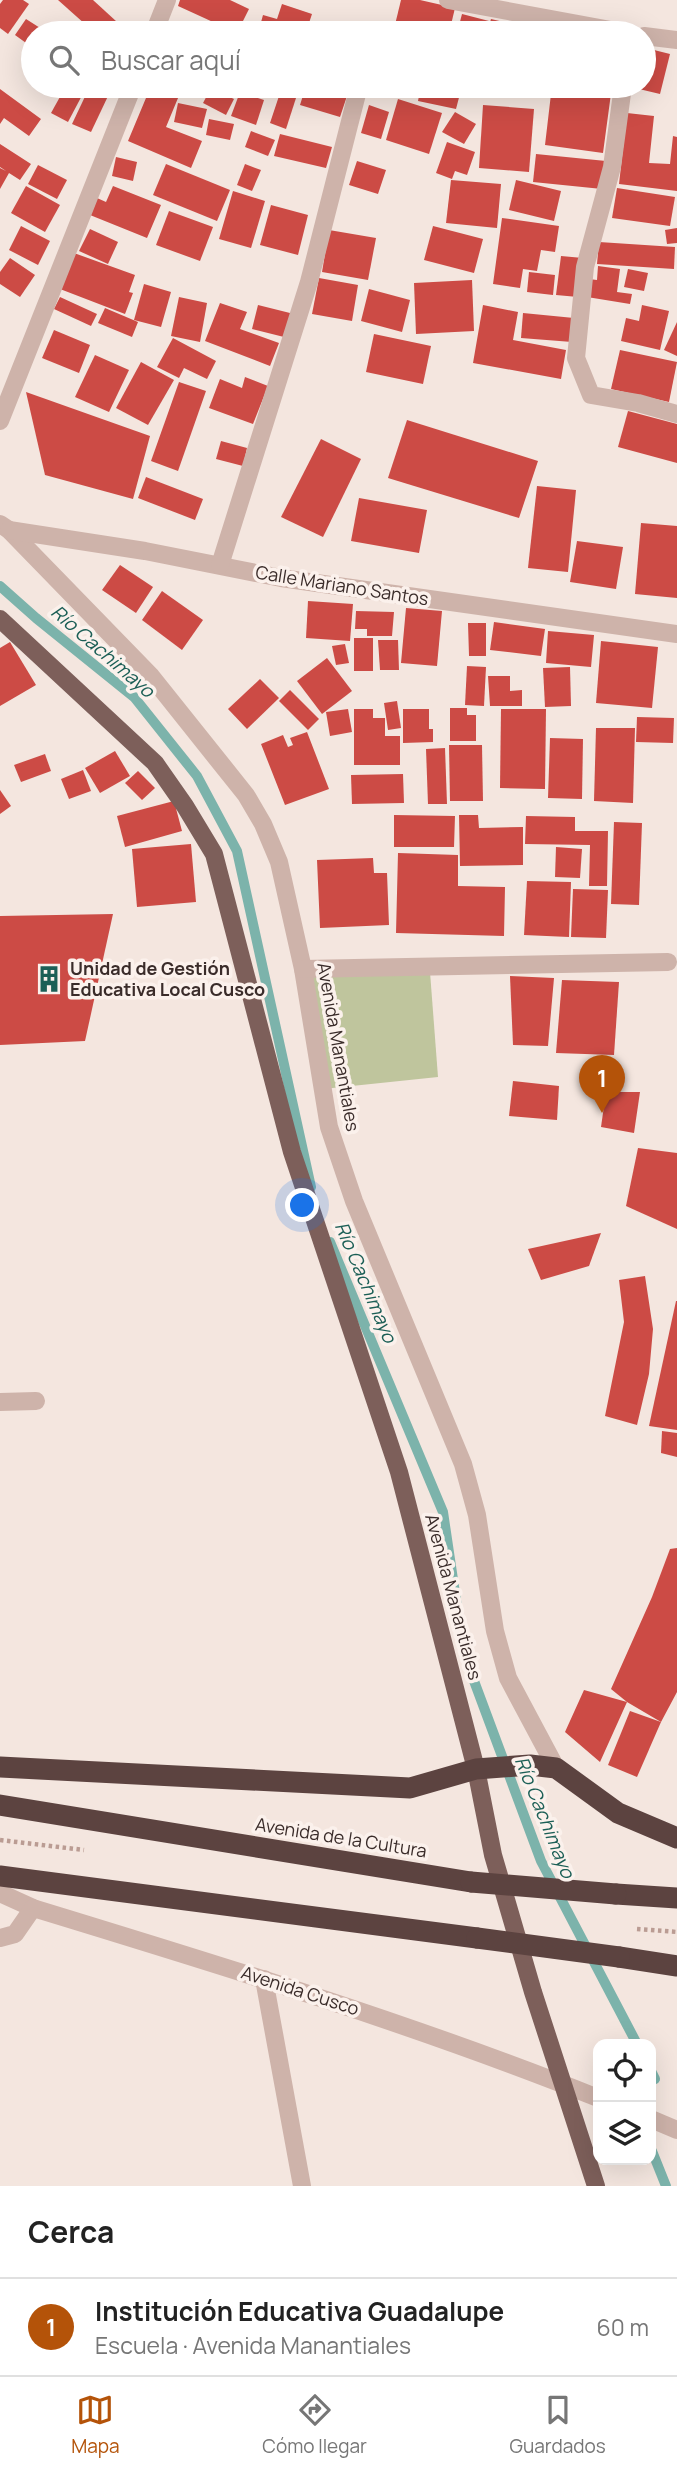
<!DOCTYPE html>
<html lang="es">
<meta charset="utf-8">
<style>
body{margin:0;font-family:Manrope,sans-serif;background:#f2f2f2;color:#222}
.controls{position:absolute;right:21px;bottom:21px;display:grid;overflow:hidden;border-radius:14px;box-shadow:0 7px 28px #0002}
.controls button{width:63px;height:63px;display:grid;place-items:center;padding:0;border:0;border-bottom:2px solid #e0e0e0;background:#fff;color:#222;font:35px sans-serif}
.you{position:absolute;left:303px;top:1206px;width:24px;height:24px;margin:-18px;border:5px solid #fff;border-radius:50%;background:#1a73e8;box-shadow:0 0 0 10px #1a73e833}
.badge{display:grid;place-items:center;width:46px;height:46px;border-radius:50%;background:#b45309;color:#fff;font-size:23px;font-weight:700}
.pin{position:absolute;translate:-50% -58px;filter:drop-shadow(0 2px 4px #0008)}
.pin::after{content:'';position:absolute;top:37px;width:24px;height:21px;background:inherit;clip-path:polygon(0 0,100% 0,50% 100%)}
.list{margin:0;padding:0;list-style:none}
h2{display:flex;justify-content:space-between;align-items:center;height:91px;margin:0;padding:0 28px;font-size:30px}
h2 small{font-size:23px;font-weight:400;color:#767676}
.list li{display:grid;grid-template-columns:46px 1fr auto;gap:21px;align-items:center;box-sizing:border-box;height:98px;padding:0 28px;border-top:2px solid #e0e0e0}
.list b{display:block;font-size:26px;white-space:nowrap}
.list p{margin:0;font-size:23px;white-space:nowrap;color:#767676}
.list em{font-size:23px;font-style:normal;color:#767676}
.icon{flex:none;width:38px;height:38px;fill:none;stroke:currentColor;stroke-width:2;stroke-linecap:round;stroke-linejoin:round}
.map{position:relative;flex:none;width:677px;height:2186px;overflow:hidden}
.search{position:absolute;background:#fff;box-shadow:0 7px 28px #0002;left:21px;right:21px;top:21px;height:77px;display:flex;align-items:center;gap:18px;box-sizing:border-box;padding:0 24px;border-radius:38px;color:#767676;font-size:26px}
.sheet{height:189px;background:#fff}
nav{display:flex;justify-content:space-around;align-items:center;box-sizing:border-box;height:98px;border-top:2px solid #e0e0e0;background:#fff;font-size:19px;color:#767676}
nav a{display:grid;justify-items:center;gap:4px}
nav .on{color:#b45309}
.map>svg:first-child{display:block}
</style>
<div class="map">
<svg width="677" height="2186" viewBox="0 0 677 2186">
<rect width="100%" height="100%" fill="#f4e6df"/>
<polygon fill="#bfc59d" points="430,972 438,1077 323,1089 309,973"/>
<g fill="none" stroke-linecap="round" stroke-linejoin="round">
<g stroke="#7cb3ab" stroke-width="10">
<polyline points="0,586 36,618 134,697 197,776 237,851 311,1187"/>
<polyline points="330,1242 443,1512 464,1654 541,1861 637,2044"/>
<polyline points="651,2071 655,2079"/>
<polyline points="652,2151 666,2186"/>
</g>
</g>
<g fill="#cc4b45">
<polygon points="3,0 23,0 29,4 8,34 0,28 0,4"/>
<polygon points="58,0 93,0 129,33 95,33"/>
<polygon points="180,0 230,0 249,9 237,33 178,6"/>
<polygon points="401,0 420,0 455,8 449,33 393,33"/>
<polygon points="282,4 312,14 307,29 319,33 258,33 263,15 277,19"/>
<polygon points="462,14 489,21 486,33 457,33"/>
<polygon points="26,19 48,33 33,33 33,48 15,35"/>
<polygon points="491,19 524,27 523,33 487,33"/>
<polygon points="650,49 670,54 660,94 639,89 640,86 644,86 644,71"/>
<polygon points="66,86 87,86 68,122 51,113"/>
<polygon points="90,86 109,94 91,132 72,124"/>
<polygon points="151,86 183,86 166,127 202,141 191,168 128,141"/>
<polygon points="278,86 299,86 295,96 277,89"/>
<polygon points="306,86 334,86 349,90 340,117 300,105"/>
<polygon points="377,86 416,86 413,97 376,89"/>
<polygon points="421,86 462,86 456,109 418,101"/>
<polygon points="523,86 612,86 603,153 545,145 551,94 522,90"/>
<polygon points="211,88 234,99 226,115 203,103"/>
<polygon points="0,89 41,119 29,136 4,118 0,124"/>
<polygon points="240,92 264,100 256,125 231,116"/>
<polygon points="280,93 296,98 286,129 270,123"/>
<polygon points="398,99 442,113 429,154 386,140"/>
<polygon points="178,103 207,109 202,128 174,122"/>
<polygon points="369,105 389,112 381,139 361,133"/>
<polygon points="483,105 534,109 529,172 479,168"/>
<polygon points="455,112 476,124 464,144 442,132"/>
<polygon points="627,113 654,116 649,163 670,164 673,136 677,137 677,191 619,184"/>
<polygon points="209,119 234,124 230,140 206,135"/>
<polygon points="251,131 275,140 268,156 245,147"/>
<polygon points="280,134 332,147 326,168 274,156"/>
<polygon points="447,142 475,152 467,175 455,171 452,179 436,173"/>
<polygon points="0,144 31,164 20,180 9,173 0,189 0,168 6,171 0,167"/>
<polygon points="536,154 606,161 602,189 533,182"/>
<polygon points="116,157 137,162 133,181 112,176"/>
<polygon points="357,161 386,170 378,194 349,185"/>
<polygon points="166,164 230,190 217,221 153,195"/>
<polygon points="245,164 261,170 252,191 237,185"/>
<polygon points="38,165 67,180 57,199 28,184"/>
<polygon points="451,180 501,184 497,228 446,223"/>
<polygon points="516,180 561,191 554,221 509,210"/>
<polygon points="26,186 60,205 45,232 11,213"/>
<polygon points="113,186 161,205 147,238 90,215 97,198 106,202"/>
<polygon points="617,188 675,197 670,226 612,218"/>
<polygon points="233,191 265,201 251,248 219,239"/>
<polygon points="271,205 308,215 298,255 260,245"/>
<polygon points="169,211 213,227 200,261 156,245"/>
<polygon points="502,218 559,226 555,252 541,250 537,271 523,269 520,288 493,284"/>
<polygon points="21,226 50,241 38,265 9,250"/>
<polygon points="433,226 483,239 474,273 424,260"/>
<polygon points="677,228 677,243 667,244 665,230"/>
<polygon points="90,229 118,242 108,264 79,251"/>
<polygon points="329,230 376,238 368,280 322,272"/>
<polygon points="599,242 675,247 674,269 597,264"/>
<polygon points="74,253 135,275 129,292 133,293 125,314 60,289"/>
<polygon points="561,256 583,258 578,297 556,295"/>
<polygon points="10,258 35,275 20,297 0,284 0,272"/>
<polygon points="598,266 620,269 617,292 632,294 630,304 587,297 589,279 597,280"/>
<polygon points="628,269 648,273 644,291 624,287"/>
<polygon points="529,272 555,275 553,295 527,292"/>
<polygon points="319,278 358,285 352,321 312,314"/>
<polygon points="472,280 474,331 416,334 414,283"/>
<polygon points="144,284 171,292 161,327 134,320"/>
<polygon points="369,289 410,300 402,332 361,321"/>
<polygon points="60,297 97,314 91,326 54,309"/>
<polygon points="179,297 207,303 200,342 171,336"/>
<polygon points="220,303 247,312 240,329 279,343 270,366 205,341"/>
<polygon points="258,305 294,314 288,338 252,329"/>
<polygon points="483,305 518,312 513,340 566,350 561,379 473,363"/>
<polygon points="642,305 669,311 660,350 621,341 626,318 639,321"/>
<polygon points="105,308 138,322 132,337 98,323"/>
<polygon points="523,313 574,318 572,342 521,338"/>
<polygon points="677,322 677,356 664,350"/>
<polygon points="54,330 90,345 79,373 42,358"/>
<polygon points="374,334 431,346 423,384 366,372"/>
<polygon points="173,338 216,361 207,379 184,368 179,378 157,367"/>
<polygon points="620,350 677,362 669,402 611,389"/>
<polygon points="95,355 129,370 109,412 75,397"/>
<polygon points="141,362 174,380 148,425 116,408"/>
<polygon points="245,377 268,386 253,424 209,408 220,379 242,388"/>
<polygon points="179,382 206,391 178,471 151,461"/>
<polygon points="26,392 150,436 133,499 45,475"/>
<polygon points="628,411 677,424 677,463 618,447"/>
<polygon points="407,420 538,461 519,518 388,478"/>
<polygon points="321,439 361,459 323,537 281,517"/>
<polygon points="221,441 247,448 243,466 216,459"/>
<polygon points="146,477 203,499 195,520 138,498"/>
<polygon points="537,486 576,490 568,572 528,568"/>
<polygon points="359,498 427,510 419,553 351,541"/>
<polygon points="641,523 677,526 677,598 635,594"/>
<polygon points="577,541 623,547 616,589 570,582"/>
<polygon points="120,565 153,587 136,613 102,590"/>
<polygon points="162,591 203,620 182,650 142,620"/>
<polygon points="308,601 353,604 350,641 306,638"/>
<polygon points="406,608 442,611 437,666 401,663"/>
<polygon points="356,611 394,612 392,636 367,636 367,629 355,629"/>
<polygon points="494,622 545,629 541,656 490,650"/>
<polygon points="468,623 486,623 486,656 469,656"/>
<polygon points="548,631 594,635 591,667 546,663"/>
<rect x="354" y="638" width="19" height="33"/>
<polygon points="378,640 398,640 399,670 380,670"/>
<polygon points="601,641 658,647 652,708 596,703"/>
<polygon points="10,642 36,685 0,706 0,648"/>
<polygon points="345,644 349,663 336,665 332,646"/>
<polygon points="327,658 352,691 322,714 297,681"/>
<polygon points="467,666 486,667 484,706 465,705"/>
<polygon points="570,667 571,706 545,707 543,668"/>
<polygon points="488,676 510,676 510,691 522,690 522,706 490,706"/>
<polygon points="260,679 279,698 247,729 228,709"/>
<polygon points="290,690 319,719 308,730 279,701"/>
<polygon points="397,701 401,728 388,730 384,703"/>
<polygon points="450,708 467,708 467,715 476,715 476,741 450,741"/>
<polygon points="348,709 352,732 330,736 326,712"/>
<polygon points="354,709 373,709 373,718 385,718 385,736 400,736 400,765 354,765"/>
<polygon points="403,709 429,709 429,729 433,729 433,742 403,743"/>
<polygon points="501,709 546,709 545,789 500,788"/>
<polygon points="637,717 674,718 673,743 636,742"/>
<polygon points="596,728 635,728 633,803 594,801"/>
<polygon points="307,732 329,789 285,805 261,744 283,735 288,747 293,745 290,738"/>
<polygon points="550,738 583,739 582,799 548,798"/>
<polygon points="449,745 482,745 483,801 450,801"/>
<polygon points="445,748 447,804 428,804 426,749"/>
<polygon points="115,751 130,776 100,793 85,768"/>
<polygon points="45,754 51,771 21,782 14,765"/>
<polygon points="83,770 91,791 69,799 61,779"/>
<polygon points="138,771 155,788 142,800 125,783"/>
<polygon points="403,774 404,803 352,804 351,775"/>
<polygon points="0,790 11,806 0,814"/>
<polygon points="174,801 182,831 125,847 117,816"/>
<polygon points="394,815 455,816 454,847 394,847"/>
<polygon points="459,815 478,815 479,828 523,827 523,865 460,866"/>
<polygon points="526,816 575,817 575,831 608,831 607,886 589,886 590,845 525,844"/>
<polygon points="614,822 642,823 639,905 611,904"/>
<polygon points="191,844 196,902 137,907 132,849"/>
<polygon points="556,847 582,849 580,878 555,877"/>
<polygon points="398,853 458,855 458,886 505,887 504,936 396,933"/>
<polygon points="373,858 374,873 387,873 389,925 320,928 317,860"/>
<polygon points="527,881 571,882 569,937 524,935"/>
<polygon points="573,889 608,890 606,938 571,937"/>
<polygon points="113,914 85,1041 0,1045 0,916"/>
<polygon points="510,976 554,978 548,1046 513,1045"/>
<polygon points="562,980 619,982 614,1055 556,1053"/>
<polygon points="513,1081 559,1086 557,1120 509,1116"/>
<polygon points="606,1092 640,1092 634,1133 601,1127"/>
<polygon points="638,1148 677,1153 677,1229 626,1206"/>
<polygon points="601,1233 589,1266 541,1280 528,1249"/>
<polygon points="645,1276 653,1329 649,1374 637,1425 605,1416 624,1322 619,1280"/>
<polygon points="676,1301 677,1301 677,1430 649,1426"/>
<polygon points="662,1431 677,1433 677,1457 661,1453"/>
<polygon points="677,1548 677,1692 661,1722 627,1702 600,1762 565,1732 584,1690 627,1702 611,1689 652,1597 670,1549"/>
<polygon points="630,1711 661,1722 637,1777 608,1765"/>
</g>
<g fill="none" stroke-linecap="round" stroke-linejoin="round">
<g stroke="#ba9c93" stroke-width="4.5" stroke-dasharray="3.5 3.5" stroke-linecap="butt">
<polyline points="0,1840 84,1850"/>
<polyline points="637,1929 677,1932"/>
</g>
<g stroke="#ceb3aa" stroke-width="18">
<polyline points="448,0 627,33"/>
<polyline points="154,33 167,0"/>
<polyline points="644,36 677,40"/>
<polyline points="623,86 612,167 585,267 576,358 591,395 638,403 677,414"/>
<polyline points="0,421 133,86"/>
<polyline points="0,524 9,530 151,676 246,795 263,824 279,862 303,969 329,1127 354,1201 463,1464 477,1515 495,1631 508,1678 556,1768"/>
<polyline points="9,530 145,551 281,578 677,634"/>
<polyline points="220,565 309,282 359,86"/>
<polyline points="303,969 668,962"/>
<polyline points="0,1402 36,1401"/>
<path d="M0,1893l33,15c190,58 380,116 565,190"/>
<polyline points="0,1938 15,1934 33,1908"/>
<polyline points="264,1979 302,2186"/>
<polyline points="651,2119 677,2130"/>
</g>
<polyline stroke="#7d5f5a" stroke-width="18" points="0,619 155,763 185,806 214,854 292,1152 399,1472 476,1769 493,1855 533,1992 596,2186"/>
<g stroke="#5c4340" stroke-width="21">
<polyline points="0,1767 410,1788 476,1769 530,1765 556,1768 618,1813 677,1838"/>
<polyline points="0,1805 471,1882"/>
<polyline points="0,1876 477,1938"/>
<polyline points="616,1894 677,1898"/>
<polyline points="619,1957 677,1966"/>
</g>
<g stroke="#5c4340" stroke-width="21">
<polyline points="471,1882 616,1894"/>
<polyline points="477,1938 619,1957"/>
</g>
</g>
<defs>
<symbol id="building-bare" viewBox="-9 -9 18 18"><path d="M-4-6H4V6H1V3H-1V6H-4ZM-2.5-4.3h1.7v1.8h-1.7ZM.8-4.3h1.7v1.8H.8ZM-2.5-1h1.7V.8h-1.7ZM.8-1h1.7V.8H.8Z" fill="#1c5f56" stroke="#fbf1ec" stroke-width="2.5" paint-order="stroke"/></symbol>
</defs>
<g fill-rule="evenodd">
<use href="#building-bare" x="30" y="960" width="38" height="38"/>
</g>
<g text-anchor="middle" stroke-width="7" stroke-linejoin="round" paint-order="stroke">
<g font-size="18" fill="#3a2c2a" stroke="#fbf1ec">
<text transform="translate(342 586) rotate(9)" y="6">Calle Mariano Santos</text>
<text transform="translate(338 1047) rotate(80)" y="6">Avenida Manantiales</text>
<text transform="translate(453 1597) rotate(75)" y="6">Avenida Manantiales</text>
<text transform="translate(341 1838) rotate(9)" y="6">Avenida de la Cultura</text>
<text transform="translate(300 1991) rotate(18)" y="6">Avenida Cusco</text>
</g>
<g font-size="18" font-weight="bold" fill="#3a2c2a" stroke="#fbf1ec" text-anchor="start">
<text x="70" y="975">Unidad de Gestión<tspan x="70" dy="21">Educativa Local Cusco</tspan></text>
</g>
<g font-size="19" font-style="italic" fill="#1c5f56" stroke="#fbf1ec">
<text transform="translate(103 651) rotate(41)" y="7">Río Cachimayo</text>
<text transform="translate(366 1282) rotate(67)" y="7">Río Cachimayo</text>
<text transform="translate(545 1817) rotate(68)" y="7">Río Cachimayo</text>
</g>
</g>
</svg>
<div class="controls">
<button><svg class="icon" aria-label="locate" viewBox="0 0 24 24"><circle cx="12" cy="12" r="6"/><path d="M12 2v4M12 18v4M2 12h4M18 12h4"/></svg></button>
<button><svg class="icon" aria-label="layers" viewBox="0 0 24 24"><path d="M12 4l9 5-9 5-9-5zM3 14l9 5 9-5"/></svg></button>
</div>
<div class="you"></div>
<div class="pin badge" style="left:602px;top:1113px">1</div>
<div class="search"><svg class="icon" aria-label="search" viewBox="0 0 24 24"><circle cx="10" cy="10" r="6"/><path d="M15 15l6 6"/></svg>Buscar aquí</div>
</div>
<section class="sheet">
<h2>Cerca<small></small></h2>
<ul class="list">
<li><span class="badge">1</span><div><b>Institución Educativa Guadalupe</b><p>Escuela · Avenida Manantiales</p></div><em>60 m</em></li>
</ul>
</section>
<nav>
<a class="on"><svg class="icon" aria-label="map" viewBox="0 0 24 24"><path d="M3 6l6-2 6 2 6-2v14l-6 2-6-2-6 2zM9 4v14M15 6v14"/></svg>Mapa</a>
<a><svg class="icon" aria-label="directions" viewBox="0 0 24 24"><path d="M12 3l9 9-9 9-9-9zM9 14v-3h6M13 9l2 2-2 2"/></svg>Cómo llegar</a>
<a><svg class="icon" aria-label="saved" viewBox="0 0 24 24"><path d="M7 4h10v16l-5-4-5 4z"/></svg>Guardados</a>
</nav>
